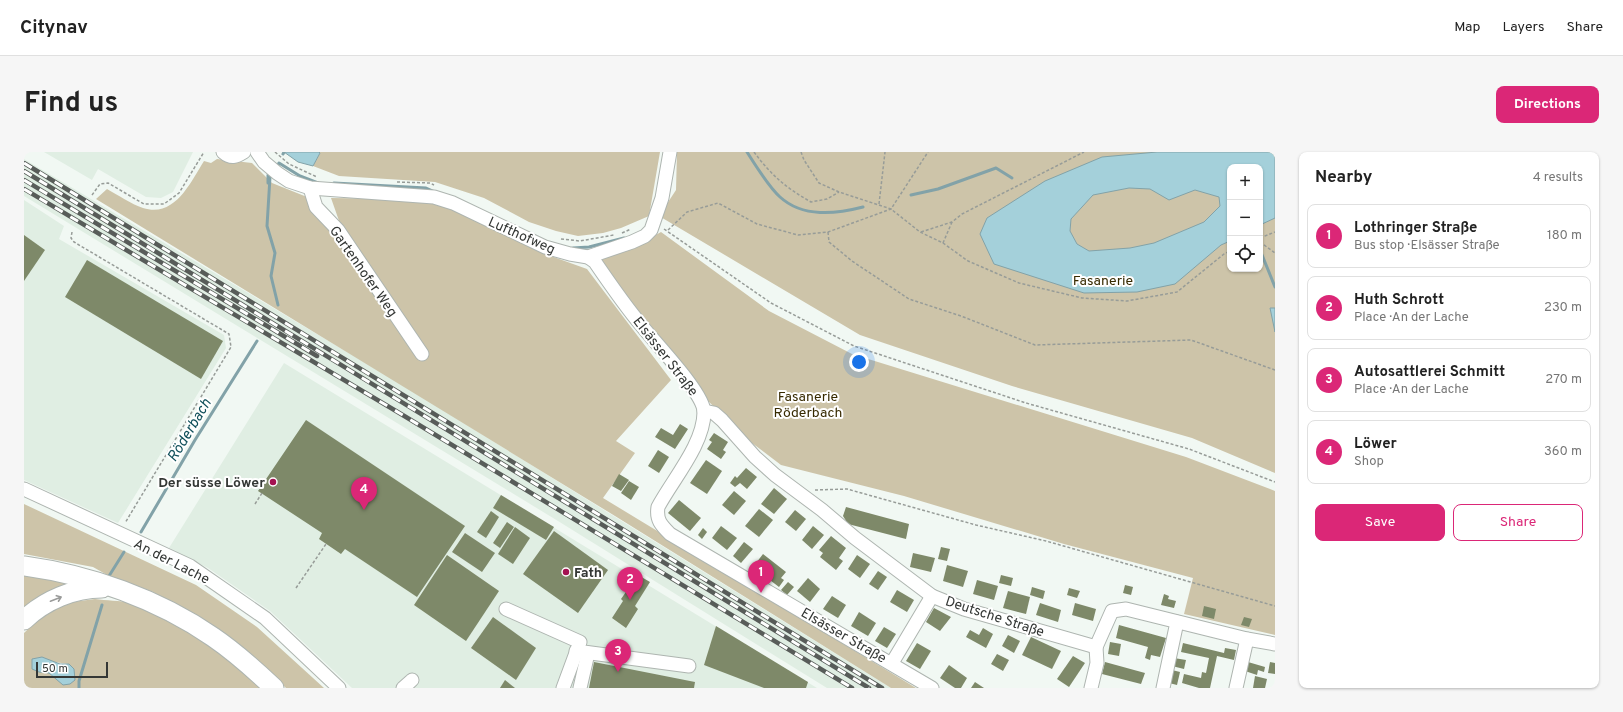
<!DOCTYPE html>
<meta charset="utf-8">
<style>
body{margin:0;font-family:Overpass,sans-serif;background:#f6f6f6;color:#222}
.controls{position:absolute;right:12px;top:12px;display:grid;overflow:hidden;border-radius:8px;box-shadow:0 1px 3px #0004}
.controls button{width:36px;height:36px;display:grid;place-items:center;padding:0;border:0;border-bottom:1px solid #e0e0e0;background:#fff;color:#222;font:20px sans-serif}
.scale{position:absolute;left:12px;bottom:10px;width:72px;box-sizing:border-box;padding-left:4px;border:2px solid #343735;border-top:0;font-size:11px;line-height:14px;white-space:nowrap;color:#343735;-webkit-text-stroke:3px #fff;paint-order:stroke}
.you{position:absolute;left:835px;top:210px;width:14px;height:14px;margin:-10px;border:3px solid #fff;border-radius:50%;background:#1a73e8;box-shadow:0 0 0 6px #1a73e833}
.badge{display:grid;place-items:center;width:26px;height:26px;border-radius:50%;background:#db2777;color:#fff;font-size:13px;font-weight:700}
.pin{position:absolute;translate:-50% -33px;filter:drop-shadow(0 1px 2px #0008)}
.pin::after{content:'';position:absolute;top:21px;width:14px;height:12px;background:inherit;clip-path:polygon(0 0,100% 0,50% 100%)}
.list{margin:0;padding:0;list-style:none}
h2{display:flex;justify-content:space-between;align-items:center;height:52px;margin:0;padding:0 16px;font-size:17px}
h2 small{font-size:13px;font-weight:400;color:#767676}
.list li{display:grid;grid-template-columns:26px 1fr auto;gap:12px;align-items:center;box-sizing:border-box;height:64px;margin:0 8px 8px;padding:0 8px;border:1px solid #e0e0e0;border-radius:8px}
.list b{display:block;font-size:15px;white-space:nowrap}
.list p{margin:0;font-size:13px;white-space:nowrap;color:#767676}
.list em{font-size:13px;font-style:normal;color:#767676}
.actions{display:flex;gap:8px;padding:12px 16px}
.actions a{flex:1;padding:9px 0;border:1px solid #db2777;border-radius:8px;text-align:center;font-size:14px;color:#db2777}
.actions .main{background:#db2777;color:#fff}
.icon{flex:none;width:22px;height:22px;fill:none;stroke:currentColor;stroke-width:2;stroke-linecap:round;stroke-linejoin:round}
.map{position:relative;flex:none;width:1251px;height:536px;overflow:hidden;border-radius:8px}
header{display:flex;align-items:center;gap:24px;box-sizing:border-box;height:56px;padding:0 20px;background:#fff;border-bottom:1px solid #e0e0e0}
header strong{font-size:19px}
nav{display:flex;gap:22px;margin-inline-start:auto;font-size:14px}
.intro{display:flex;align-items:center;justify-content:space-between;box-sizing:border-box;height:96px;padding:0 24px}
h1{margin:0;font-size:28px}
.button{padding:10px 18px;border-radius:8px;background:#db2777;color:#fff;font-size:14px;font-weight:700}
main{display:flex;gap:24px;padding:0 24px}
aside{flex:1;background:#fff;border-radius:8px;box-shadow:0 1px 3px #0004}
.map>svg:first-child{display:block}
</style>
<header>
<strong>Citynav</strong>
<nav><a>Map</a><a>Layers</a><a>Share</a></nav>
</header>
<div class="intro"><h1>Find us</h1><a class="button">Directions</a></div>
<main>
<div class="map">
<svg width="1251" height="536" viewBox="0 0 1251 536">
<rect width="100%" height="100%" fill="#f1f8f3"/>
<g fill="#e0eee3">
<polygon points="20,0 169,0 149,40 137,46 122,45 74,17 68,28"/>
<polygon points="0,7 380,234 867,536 803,536 534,369 0,44"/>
<polygon points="0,48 40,74 35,87 200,183 202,196 94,371 0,328"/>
<polygon points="260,211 793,536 328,536 246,459 184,416 145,396"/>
</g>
<g fill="#cdc4a9" fill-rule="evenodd">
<polygon points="295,0 636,0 625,64 597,76 579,81 554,84 532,79 505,70 460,46 411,30 315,24 289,14 296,1"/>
<path d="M653,0h598v321l-83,-35 -180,-52 -152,-51 -201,-119 17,-26zM1206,15h30v102h-30z"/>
<path d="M193,7l35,4 20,20 35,14 37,38 -13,-37 66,1 42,5 20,8 89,43 39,14 84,111 -55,61 19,12 -32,45 313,190h-25l-276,-172 -519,-317 11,-10c11,6 24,15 36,19 32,10 47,-25 61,-47l7,2z"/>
<polygon points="637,80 745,159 828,202 1162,305 1251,339 1251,483 1160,462 1169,426 1040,392 880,344 757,313 728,291 684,249 657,212 609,156 578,111 580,103 607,97"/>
<polygon points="0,352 172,433 233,475 300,536 262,536 239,514 160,459 129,440 85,424 69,415 0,402"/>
<polygon points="0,420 62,432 0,459"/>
<path d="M71,447c11,2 25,1 36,4 51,16 93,52 133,85h-240v-55l17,-16 24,-14zM30,510l15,2 -15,14 -5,-5z"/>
</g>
<g fill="#a4d0da" stroke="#82a2a8" fill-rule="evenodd">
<polygon points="260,0 295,0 296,1 289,14 274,10"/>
<path d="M1133,0h118v66l-15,7v-58h-30v74l-9,4 -46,39 -38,8 -53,1 -90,-29 -14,-30 7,-16 58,-37 57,-24zM1105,36l21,1 19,11 26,-10 24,7 1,9 -16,16 -50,21 -24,5 -41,3 -12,-7 -7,-13 1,-12 22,-24z"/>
<polygon points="1246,156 1251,156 1251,180"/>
<polygon points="18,505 36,512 45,512 50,517 51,528 46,532 39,533 25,521 15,520 8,517 8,507"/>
</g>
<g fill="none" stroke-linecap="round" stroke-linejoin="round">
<g stroke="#82a2a8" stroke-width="3">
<path d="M723,0c9,14 21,34 33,45 23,21 56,17 83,10"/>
<polyline points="259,2 260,0"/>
<polyline points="254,13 255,11 276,24 294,31"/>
<polyline points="244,23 244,31"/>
<polyline points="246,25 243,74 251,101 247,124 254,153"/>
<polyline points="310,31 402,36 411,40"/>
<polyline points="887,43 914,37 972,16 988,26"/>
<polyline points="549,96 565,95 600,86"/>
<polyline points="1236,98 1251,135"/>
<polyline points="117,380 171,288 233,189"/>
<polyline points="85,424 100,400"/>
<polyline points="55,536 55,529 78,453"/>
</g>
</g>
<g fill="#7e8969">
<polygon points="0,83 21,98 0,129"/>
<polygon points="63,108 199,189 177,227 41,145"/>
<polygon points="282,268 441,374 393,445 321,397 317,402 295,387 298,381 234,339"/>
<polygon points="656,272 664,277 651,297 631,285 637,276 649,283"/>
<polygon points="690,281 704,290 699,298 702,300 697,307 683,297 688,290 685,288"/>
<polygon points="634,298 645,305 635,321 624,314"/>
<polygon points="682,308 698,319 683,342 666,331"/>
<polygon points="722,316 733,325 723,337 716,331 711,335 706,331 711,324 713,326"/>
<polygon points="595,322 605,328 597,339 588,334"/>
<polygon points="605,329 615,335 607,348 597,341"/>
<polygon points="750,336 763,347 750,362 737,352"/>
<polygon points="710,339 722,349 710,363 698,353"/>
<polygon points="477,343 530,375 522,388 469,356"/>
<polygon points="655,348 677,366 666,379 644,361"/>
<polygon points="822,355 885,372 882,387 824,372 819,364"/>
<polygon points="735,357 749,368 735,385 721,374"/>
<polygon points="771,358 782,367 772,379 761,370"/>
<polygon points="467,359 475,365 462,386 453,380"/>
<polygon points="483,370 490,375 476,396 469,391"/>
<polygon points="697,374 713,386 703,398 688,386"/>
<polygon points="789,374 800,383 788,397 778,388"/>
<polygon points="491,375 506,386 489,412 474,402"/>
<polygon points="679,376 683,380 678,387 674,383"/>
<polygon points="530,379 584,418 554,461 499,422"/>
<polygon points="441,381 471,401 458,420 428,400"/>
<polygon points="807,384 822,396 815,406 819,409 812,418 796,405 799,401 795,398"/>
<polygon points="720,390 729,397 717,411 709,404"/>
<polygon points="917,395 926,397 923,409 914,407"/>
<polygon points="889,401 911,406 907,420 886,415"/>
<polygon points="739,402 762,420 757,426 760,428 755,435 729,415"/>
<polygon points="423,403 475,439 442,489 390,453"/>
<polygon points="833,403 846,412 836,426 824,417"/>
<polygon points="923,413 944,419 939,435 919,429"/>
<polygon points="854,419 863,425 854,438 845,432"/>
<polygon points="614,423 626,430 611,454 614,457 602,476 588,466 599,449 597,447"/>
<polygon points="977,423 989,426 987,434 975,431"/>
<polygon points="784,426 796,437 786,450 773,439"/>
<polygon points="953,428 974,434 970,448 949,442"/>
<polygon points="764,430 770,435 763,443 757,438"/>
<polygon points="1101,433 1109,435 1107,443 1099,441"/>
<polygon points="1008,435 1021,439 1019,447 1006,443"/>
<polygon points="1045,436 1056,439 1053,446 1043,443"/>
<polygon points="873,438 890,448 883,460 866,450"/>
<polygon points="984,439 1006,445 1002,462 979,456"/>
<polygon points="1140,442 1145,444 1144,447 1152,449 1150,456 1137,453"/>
<polygon points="808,444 822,453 814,466 799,457"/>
<polygon points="1016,451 1037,458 1034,470 1012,463"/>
<polygon points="1051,451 1072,457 1069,469 1048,463"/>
<polygon points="1180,454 1192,457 1190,467 1178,464"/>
<polygon points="910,456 927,465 916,479 902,470"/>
<polygon points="835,460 852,471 844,484 827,474"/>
<polygon points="469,465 512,496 492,528 447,496"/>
<polygon points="1220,465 1228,467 1225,475 1217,473"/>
<polygon points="1095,473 1142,486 1136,505 1127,503 1126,508 1121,506 1124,495 1092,486"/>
<polygon points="692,474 784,530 782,536 740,536 680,513"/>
<polygon points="860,475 872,482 863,496 851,489"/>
<polygon points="959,476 969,482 962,496 942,485 946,478 955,483"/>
<polygon points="984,483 996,489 990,501 978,494"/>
<polygon points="1007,485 1037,499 1028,517 998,503"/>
<polygon points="1086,490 1097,492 1095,504 1084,502"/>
<polygon points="893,491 907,499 896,517 882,509"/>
<polygon points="1159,491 1200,501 1201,496 1212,498 1210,508 1193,504 1186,536 1175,536 1158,531 1160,522 1177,526 1178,520 1182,521 1185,506 1157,500"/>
<polygon points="973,502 985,508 979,519 967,512"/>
<polygon points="1049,504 1061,511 1045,535 1033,527"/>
<polygon points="1150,506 1162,508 1160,517 1148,514"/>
<polygon points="570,510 671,530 670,536 565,536"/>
<polygon points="1081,510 1121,521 1117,532 1078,522"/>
<polygon points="1224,510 1241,515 1240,520 1234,518 1233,523 1221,519"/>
<polygon points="1246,510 1251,511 1251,522 1244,521"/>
<polygon points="925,513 943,526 937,536 931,536 916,526"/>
<polygon points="1148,518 1156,520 1153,533 1145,531"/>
<polygon points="1231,524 1243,527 1241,536 1229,536"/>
<polygon points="481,528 491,536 476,536"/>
<polygon points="951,530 960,536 947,536"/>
</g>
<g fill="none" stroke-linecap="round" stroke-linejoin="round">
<defs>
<g id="minor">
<path d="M199,0c8,7 13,5 21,0"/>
<polyline points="233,0 240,10 253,21 265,29 286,36 410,45 429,51 521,95 546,102 564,105 608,90 621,84 627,78 638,46 646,0"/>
<polyline points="286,36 292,55 314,78 398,202"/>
<path d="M564,105l7,5c15,22 30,44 47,64 13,17 62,67 62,86 0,32 -31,67 -46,95 -2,13 3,18 12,27l262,154"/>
<polyline points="680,259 690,261 698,268 731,305 751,323 798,358 831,386 908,444 940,457 1072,495 1088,459 1102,457 1223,487 1251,492"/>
<polyline points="0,337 166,414 241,466 315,536"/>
<polyline points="482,457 556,490 539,536"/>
<polyline points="552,499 665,514"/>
<polyline points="868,511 908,444"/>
<polyline points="379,536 388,528"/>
<polyline points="556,536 564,501"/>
<polyline points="1067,536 1073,511 1072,495"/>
<polyline points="1139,536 1153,470"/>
<polyline points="1212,536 1223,487"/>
</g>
<g id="highway">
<path d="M0,414c66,9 134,33 189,71 22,15 42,33 61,51"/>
<path d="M0,468c21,-20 50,-32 78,-32"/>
</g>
</defs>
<use href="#minor" stroke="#aeb5b0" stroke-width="15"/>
<use href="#highway" stroke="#aeb5b0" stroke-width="21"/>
<g stroke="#979c98" stroke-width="1.5" stroke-dasharray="3 2" stroke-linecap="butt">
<polyline points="251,0 265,12 293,25"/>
<path d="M730,0c17,23 32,36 57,50l16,-3 12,-7"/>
<polyline points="777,0 780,8 795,31 815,40 867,57 896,80 919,91 944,109 995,131 1058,146 1103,149 1153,140 1200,102 1206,99"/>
<polyline points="373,30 406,31 410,33"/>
<polyline points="68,43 76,32 84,31 120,52 140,52 155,41 180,0"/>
<polyline points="855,52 861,0"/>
<polyline points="640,77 747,151 830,194 1002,251 1165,297 1251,330"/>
<polyline points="644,78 663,60 694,51 733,72 774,83 804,80 867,57 904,0"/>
<polyline points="48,80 47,86 50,90 205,182 207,195 101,371"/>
<polyline points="804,80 805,90 828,109 885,147 937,164 1011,193 1167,188 1251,218"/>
<polyline points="897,80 928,70 938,62 1060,0"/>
<polyline points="598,81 607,77"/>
<polyline points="1236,86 1251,80"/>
<polyline points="537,87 556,89 590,83"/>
<polyline points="1236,90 1251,101"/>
<polyline points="919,91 928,70"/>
<polyline points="791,338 823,337 952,373 1022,389 1251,454"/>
<polyline points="231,352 238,341"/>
<polyline points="272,436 302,392"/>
</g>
<use href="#minor" stroke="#fff" stroke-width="13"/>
<use href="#highway" stroke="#fff" stroke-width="19"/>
<defs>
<g id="rail">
<polyline points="0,11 858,536"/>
<polyline points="0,19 845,536"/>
<polyline points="0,28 293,204"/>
<polyline points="0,37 377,262 828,536"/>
</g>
</defs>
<use href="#rail" stroke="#585c59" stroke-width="4.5"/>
<use href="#rail" stroke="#fff" stroke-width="3" stroke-dasharray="9" stroke-linecap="butt"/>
</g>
<defs><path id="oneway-shaft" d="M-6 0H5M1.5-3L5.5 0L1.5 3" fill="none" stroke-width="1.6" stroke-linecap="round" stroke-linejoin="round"/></defs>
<use stroke="#9a9b9a" href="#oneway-shaft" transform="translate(32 447) rotate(-21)"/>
<g fill="#a41151" stroke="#fff" stroke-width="1.5">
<circle cx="249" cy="330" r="4"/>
<circle cx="542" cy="420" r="4"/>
</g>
<g text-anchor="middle" stroke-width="4" stroke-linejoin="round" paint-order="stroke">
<g font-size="14" fill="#343735" stroke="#fff">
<text transform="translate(498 83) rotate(24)" y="5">Lufthofweg</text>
<text transform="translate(340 119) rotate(55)" y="5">Gartenhofer Weg</text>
<text transform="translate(642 204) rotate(52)" y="5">Elsässer Straße</text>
<text transform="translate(148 409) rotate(27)" y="5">An der Lache</text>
<text transform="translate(971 464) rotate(18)" y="5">Deutsche Straße</text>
<text transform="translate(820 483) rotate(30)" y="5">Elsässer Straße</text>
</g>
<g font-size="14" fill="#372a00" stroke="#fff">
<text x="1079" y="133">Fasanerie</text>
<text x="784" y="249">Fasanerie<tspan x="784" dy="16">Röderbach</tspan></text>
</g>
<g font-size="14" font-weight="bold" fill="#343735" stroke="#fff" text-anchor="end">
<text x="241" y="335">Der süsse Löwer</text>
<text x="550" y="425" text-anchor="start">Fath</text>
</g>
<g font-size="15" font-style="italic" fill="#0f4f5a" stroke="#fff">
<text transform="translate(165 278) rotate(-59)" y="5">Röderbach</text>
</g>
</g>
</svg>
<div class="controls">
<button>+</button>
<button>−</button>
<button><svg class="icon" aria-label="locate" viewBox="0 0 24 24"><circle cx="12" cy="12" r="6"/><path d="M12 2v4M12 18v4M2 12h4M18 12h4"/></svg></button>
</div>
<div class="scale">50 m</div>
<div class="you"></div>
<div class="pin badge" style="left:737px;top:441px">1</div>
<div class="pin badge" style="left:606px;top:448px">2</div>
<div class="pin badge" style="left:594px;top:520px">3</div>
<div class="pin badge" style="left:340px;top:358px">4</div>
</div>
<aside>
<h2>Nearby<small>4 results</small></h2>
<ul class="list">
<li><span class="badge">1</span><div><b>Lothringer Straße</b><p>Bus stop · Elsässer Straße</p></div><em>180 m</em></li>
<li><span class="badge">2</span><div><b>Huth Schrott</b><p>Place · An der Lache</p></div><em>230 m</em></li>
<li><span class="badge">3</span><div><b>Autosattlerei Schmitt</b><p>Place · An der Lache</p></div><em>270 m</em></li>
<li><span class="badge">4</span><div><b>Löwer</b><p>Shop</p></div><em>360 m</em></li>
</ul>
<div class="actions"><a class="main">Save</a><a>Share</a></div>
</aside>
</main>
